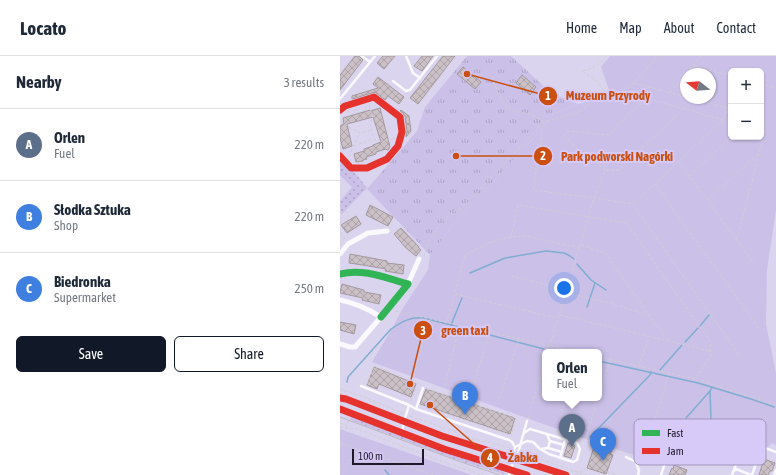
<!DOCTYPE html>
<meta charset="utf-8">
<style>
body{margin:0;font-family:"Asap Condensed",sans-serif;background:#f6f6f7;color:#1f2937}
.controls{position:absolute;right:12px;top:12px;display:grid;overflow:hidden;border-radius:6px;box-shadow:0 1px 3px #0004}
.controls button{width:36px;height:36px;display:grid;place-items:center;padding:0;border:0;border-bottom:1px solid #e0e1e3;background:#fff;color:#1f2937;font:20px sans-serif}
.compass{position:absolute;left:340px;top:12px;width:36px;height:36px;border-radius:50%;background:#fff;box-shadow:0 1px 3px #0004;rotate:287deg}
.scale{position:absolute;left:12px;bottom:10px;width:72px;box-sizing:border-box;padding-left:4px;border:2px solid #1e1929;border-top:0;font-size:11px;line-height:14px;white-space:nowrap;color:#1e1929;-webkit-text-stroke:3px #d7caf8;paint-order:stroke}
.you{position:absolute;left:224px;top:232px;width:14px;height:14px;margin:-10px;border:3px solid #fff;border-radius:50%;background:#1a73e8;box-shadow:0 0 0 6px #1a73e833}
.badge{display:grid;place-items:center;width:26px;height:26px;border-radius:50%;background:#111827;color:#fff;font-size:13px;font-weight:700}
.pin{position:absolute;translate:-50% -33px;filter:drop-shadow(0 1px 2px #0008)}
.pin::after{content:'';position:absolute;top:21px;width:14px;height:12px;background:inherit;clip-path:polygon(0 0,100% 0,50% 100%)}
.popup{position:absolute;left:202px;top:293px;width:60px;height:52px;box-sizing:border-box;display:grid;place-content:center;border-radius:6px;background:#fff;filter:drop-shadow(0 1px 3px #0005);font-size:13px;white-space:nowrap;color:#747a83}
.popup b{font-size:15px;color:#1f2937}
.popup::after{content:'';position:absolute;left:50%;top:100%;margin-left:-8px;border:8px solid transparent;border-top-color:#fff}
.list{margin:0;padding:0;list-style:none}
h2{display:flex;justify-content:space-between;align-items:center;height:52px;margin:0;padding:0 16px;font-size:17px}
h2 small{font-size:13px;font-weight:400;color:#747a83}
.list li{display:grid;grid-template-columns:26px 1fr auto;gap:12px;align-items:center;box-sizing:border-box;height:72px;padding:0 16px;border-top:1px solid #e0e1e3}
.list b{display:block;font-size:15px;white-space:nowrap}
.list p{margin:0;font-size:13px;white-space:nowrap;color:#747a83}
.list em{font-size:13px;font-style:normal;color:#747a83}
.actions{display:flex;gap:8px;padding:12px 16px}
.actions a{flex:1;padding:9px 0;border:1px solid #111827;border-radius:6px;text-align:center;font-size:14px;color:#111827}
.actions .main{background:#111827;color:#fff}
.map{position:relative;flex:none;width:436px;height:419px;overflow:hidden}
header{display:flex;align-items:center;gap:24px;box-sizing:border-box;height:56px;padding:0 20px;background:#fff;border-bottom:1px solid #e0e1e3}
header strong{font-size:19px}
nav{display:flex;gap:22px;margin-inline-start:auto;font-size:14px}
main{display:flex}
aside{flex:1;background:#fff}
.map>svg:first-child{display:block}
</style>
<header>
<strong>Locato</strong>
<nav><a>Home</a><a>Map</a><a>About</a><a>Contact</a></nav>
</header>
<main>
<aside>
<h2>Nearby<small>3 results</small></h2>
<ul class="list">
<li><span class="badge" style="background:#5c6f8a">A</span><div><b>Orlen</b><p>Fuel</p></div><em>220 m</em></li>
<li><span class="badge" style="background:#3f7fe0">B</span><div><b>Słodka Sztuka</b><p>Shop</p></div><em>220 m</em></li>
<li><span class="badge" style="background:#3f7fe0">C</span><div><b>Biedronka</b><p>Supermarket</p></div><em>250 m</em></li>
</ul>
<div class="actions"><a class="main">Save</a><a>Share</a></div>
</aside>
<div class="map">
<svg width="436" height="419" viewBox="0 0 436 419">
<defs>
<pattern id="grass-dots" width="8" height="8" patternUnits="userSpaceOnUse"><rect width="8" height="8" fill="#cbc0e8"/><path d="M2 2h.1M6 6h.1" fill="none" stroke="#aea4c7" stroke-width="1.8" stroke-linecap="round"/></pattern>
<pattern id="park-tufts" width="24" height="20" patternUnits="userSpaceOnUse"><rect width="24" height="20" fill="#cbc0e8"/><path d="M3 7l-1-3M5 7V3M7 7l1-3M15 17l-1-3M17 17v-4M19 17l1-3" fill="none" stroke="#aea4c7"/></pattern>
<pattern id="building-cross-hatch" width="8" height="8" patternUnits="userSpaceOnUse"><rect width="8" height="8" fill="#cac0c5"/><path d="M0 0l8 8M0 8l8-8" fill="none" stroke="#ada4a9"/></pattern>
</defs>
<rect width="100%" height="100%" fill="#dbd4ee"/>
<g fill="url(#grass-dots)">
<polygon points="0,105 16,118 27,132 1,159 0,145 12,131 0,119"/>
<polygon points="11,361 91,392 163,415 166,419 120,405 10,364"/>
</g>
<polygon fill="url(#park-tufts)" points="127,0 171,0 211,37 238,48 213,58 202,73 154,125 122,158 90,199 27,133 77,75 85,51"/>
<g fill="#cbc0e8" fill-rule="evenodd">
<path d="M270,0h166v154l-9,60 -1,54 10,49v72l-4,-2 -4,4 -83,-28 -36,41 -78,-26 -199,-72 21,-35 8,-16 27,-41 2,-15 32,-41 32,-33 48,-52 11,-15 25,-10 21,-5 11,-6 -9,-26zM391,15h30v66h-30zM346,18h24v24h-24zM205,296h54v46h-54z"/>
<polygon points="0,373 11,377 132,419 0,419"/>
</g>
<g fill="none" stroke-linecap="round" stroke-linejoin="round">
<g stroke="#81add2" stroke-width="1.5">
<polyline points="237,208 251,224 266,234"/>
<polyline points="130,217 165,202 206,195 224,197 230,200 234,203"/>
<polyline points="247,251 255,227"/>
<polyline points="111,269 122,242"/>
<polyline points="360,270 369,259"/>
<polyline points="345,286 358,272"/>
<polyline points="211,294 220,296"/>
<polyline points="259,305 358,327 411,343 434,351"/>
<polyline points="320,314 342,289"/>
<path d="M7,326l1,-5 43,-48c12,-8 19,-12 33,-11l120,31"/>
<polyline points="370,335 371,364 370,369"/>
<polyline points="346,362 370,335 372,331"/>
<polyline points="250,381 310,319 311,316"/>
<polyline points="45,414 49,419"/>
</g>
</g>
<g fill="url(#building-cross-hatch)" stroke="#a3999f">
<polygon points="15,0 19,0 23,4 0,34 0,19"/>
<polygon points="43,0 55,0 44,13 37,7"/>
<polygon points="82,0 93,0 82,15 74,10"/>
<polygon points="103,0 115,0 78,48 70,42"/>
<polygon points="123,11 141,26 135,33 117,18"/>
<polygon points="182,19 196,31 190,39 176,27"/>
<polygon points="38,21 64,41 59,48 48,40 45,44 35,36 12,43 12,40 38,32 33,28"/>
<polygon points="40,52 50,91 48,94 47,94 46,93 36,96 36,98 26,101 27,103 23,104 23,105 16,106 14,98 24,95 24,93 33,90 33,89 41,86 33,61 7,68 12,90 3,93 0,82 0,70 4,68 3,62 30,54 30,55"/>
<polygon points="61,54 69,60 71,75 66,81 67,75 65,60 63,57 60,55"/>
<polygon points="30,149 53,161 48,170 26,159"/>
<polygon points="16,160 21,168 7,177 1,169"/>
<polygon points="61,172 79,191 78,191 81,194 76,200 66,192 54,178"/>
<polygon points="10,198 47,205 47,207 64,209 63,218 45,215 46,213 23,209 9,207"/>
<polygon points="2,228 24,234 24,236 41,239 39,248 22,244 23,242 0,237"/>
<polygon points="0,266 16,269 14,278 0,274"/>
<polygon points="34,311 76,328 71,341 39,328 37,333 27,329"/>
<polygon points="86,333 175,362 170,378 80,348"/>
<polygon points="228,387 235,390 231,402 224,400"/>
<polygon points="255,388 272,394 270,398 273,399 266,418 247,412"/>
<polygon points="424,403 435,407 432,415 430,415 428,419 419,419"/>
<polygon points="334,409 347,414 345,419 329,419 332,412 333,413"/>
</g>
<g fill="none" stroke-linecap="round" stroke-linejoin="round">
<g stroke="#d1ced6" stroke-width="1" stroke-dasharray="3 2" stroke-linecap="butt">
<path d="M266,0c-6,9 -14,13 -24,15l16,11 5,8 11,3 9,-2 11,-8 23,-27"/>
<polyline points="354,10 391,20"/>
<path d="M153,21c3,14 8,28 21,34 5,2 11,1 16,3 5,2 9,5 14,8"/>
<polyline points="294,27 346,41"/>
<polyline points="421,28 436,32"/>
<polyline points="330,36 361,0"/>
<polyline points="351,42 391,53"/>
<polyline points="29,49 33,61 30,68 34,83 41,86 55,82"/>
<polyline points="25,50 26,54"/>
<polyline points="16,52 18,57"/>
<polyline points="8,54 9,59"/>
<polyline points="0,66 20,77 32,74"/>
<polyline points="202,76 193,134 254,142 265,114 223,80 228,75 268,79 297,50 314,44 383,64"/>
<polyline points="14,90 33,83"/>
<polyline points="9,100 19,78"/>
<polyline points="339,106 416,210"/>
<polyline points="266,114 279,114 336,60"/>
<polyline points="350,120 391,81"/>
<polyline points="315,128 420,274"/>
<polyline points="367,144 417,99"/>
<polyline points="0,146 9,160 0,167"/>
<polyline points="293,149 399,299"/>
<polyline points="0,177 6,184"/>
<polyline points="171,181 178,149 286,167 370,285 371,299 355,323"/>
<polyline points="397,183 427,67 421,64"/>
<polyline points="241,189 265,197 313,265 330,286"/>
<polyline points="84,200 88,186 98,171 112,156 121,153 204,66 233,58 242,54 260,39 263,34"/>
<polyline points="171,220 227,234"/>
<polyline points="226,237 269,247 308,259"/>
<polyline points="115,238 217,262"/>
<polyline points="55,255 238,296"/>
<polyline points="220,259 370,295"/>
<polyline points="107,265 125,199 148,187 171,181 186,180 239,192"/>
<polyline points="208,296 254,142 293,148 383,64 388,52"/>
<polyline points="259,301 355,323 436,349"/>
<polyline points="298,310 309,282"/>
<polyline points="73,320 90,263"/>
<polyline points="27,328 34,310 81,329"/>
<polyline points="105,330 107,320 120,269"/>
<polyline points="0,333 24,341 63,357"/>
<polyline points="87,333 176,362 171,380"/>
<polyline points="131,336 150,276"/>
<polyline points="259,340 270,304"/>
<polyline points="258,342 246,382 303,403 329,317"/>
<polyline points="159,343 179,283"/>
<polyline points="29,345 37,348"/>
<polyline points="71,345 76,332"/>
<polyline points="80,349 170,379"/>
<polyline points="70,360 116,376 117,377"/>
<polyline points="188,362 205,306"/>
<polyline points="219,366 226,342"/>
<polyline points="0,367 6,369"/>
<polyline points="0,371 17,373 109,408 143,419"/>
<polyline points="6,372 9,363"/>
<polyline points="117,378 141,385 146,387"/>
<polyline points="143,386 145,385 170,392"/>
<polyline points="0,387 94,419"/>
<polyline points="275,392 278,382"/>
<polyline points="183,396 194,401 247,419"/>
<polyline points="182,398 194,402"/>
<polyline points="231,415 242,419"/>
<polyline points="239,416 247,413"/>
<polyline points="267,416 277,418"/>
<polyline points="0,417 19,393"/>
</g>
<g stroke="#faf9fc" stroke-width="2.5">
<polyline points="22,0 30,6"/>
<polyline points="66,0 73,17 80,22"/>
<polyline points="53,25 66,35 70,34 97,0"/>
<polyline points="0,43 35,0"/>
<polyline points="21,330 69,349 76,353 169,384 172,386 175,391 174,396 174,402"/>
<polyline points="76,353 83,332"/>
<path d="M63,375c-1,-9 4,-17 6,-26"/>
<polyline points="210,385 224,389"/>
<polyline points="175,391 187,385 193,386 200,393 209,398 233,406 237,404 240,393 237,387 190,373 184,377"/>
<polyline points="208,392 222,396"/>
<polyline points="201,393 208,392 210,385 207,379"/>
<polyline points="286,401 296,406 299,415 298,419"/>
<polyline points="220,402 225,384"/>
<polyline points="394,415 396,413 411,419"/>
<polyline points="169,419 174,403 178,397 187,365"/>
<polyline points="321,419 325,407 339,389"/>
<polyline points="392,419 398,403 402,402 416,407"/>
<polyline points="412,419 419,399 425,393 428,393 436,396"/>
<polyline points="434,419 436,414"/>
</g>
<g stroke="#faf9fc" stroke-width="5">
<polyline points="0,198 8,188 28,177 47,175"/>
<polyline points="68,228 79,203"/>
<path d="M0,244c15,3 28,9 41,17l-26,30h-5l-10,-3"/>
</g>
<path stroke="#30b455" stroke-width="7" d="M0,218c23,-6 46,4 68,10l-27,33"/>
<g stroke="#e5322d" stroke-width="7">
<polyline points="0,54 5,50 34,41 60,61 62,76 58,90 47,103 27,112 11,112 0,100"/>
<polyline points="0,342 6,343 102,380 226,419"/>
<polyline points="0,353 104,393 187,419"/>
</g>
<polyline stroke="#bbb9bf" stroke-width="1" points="0,361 121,406 160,419"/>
</g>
<rect x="294" y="363" width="132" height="46" rx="6" fill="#d7caf8" stroke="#a095ba" stroke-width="1"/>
<rect x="302" y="374" width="18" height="6" fill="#30b455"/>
<rect x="302" y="392" width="18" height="6" fill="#e5322d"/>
<g font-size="11" fill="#1e1929">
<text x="327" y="381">Fast</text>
<text x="327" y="399">Jam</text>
</g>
<path fill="none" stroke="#ca4f10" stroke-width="1.5" d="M127 18L208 40M116 100L203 100M70 328L83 274M90 349L150 402"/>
<g fill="#ca4f10" stroke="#d7caf8" stroke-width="1.5">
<circle cx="127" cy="18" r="4"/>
<circle cx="116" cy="100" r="4"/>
<circle cx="70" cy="328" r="4"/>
<circle cx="90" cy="349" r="4"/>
<circle cx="208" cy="40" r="10"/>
<circle cx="203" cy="100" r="10"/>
<circle cx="83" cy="274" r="10"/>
<circle cx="150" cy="402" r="10"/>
</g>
<g font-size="12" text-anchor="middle" font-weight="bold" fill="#fff">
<text x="208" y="44">1</text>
<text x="203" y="104">2</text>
<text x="83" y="279">3</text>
<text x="150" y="406">4</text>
</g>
<g font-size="13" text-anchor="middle" font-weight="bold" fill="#ca4f10" stroke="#d7caf8" stroke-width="4" stroke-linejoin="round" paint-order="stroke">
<text x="268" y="44">Muzeum Przyrody</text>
<text x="277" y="105">Park podworski Nagórki</text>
<text x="125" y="279">green taxi</text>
<text x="183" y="406">Żabka</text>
</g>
</svg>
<div class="controls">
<button>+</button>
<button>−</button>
</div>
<svg class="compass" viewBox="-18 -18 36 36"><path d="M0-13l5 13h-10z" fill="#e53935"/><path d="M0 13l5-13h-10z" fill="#747a83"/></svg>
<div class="scale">100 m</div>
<div class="you"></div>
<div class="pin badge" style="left:232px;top:391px;background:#5c6f8a">A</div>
<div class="popup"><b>Orlen</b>Fuel</div>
<div class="pin badge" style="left:125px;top:359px;background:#3f7fe0">B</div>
<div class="pin badge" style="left:263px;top:405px;background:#3f7fe0">C</div>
</div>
</main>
